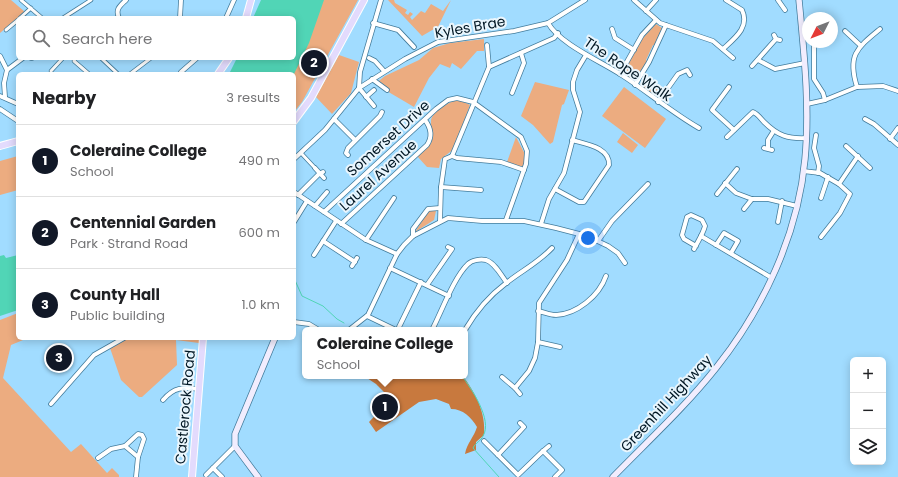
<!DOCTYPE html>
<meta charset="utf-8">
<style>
body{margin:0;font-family:Poppins,sans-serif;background:#f2f2f2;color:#202124}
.controls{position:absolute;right:12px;bottom:12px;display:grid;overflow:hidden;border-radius:6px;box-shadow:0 2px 10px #0003}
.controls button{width:36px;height:36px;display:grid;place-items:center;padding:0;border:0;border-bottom:1px solid #e0e0e0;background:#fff;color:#202124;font:20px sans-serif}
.compass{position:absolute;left:802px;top:12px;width:36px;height:36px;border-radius:50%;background:#fff;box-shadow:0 2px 10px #0003;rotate:228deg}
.you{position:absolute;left:588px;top:238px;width:14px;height:14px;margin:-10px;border:3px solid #fff;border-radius:50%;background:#1a73e8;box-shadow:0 0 0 6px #1a73e833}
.badge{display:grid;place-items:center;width:26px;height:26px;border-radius:50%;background:#111827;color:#fff;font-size:13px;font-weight:700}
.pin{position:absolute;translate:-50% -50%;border:2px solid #fff;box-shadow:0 1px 4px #0006}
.popup{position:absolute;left:302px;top:327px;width:166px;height:52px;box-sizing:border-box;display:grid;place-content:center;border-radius:6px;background:#fff;filter:drop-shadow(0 1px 3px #0005);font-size:13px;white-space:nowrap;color:#757577}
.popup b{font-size:15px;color:#202124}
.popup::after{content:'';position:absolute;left:50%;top:100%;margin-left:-8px;border:8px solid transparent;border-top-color:#fff}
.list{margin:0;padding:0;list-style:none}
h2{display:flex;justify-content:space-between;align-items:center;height:52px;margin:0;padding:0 16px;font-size:17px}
h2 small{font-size:13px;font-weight:400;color:#757577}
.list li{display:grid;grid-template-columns:26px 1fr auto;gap:12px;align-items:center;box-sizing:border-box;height:72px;padding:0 16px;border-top:1px solid #e0e0e0}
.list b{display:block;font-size:15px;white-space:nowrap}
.list p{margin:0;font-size:13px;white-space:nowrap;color:#757577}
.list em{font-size:13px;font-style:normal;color:#757577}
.icon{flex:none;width:22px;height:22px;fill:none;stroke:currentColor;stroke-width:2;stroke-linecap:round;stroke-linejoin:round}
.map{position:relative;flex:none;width:898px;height:477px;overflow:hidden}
.search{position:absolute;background:#fff;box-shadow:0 2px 10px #0003;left:16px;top:16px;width:280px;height:44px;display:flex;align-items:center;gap:10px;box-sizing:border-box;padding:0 14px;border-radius:6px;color:#757577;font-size:15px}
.panel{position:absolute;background:#fff;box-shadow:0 2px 10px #0003;left:16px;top:72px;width:280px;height:268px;border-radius:6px}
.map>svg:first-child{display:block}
</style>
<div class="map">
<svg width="898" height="477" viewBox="0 0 898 477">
<rect width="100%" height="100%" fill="#a1dcff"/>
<g fill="#ecac80">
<polygon points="0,0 11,0 25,12 0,33"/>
<polygon points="323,0 358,0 302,102 294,112 294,74 287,74 318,14"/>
<polygon points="388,0 394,0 395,3 407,10 405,13 408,15 410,12 413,14 410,17 412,20 421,11 425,13 431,4 443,11 451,0 436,31 434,29 422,36"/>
<polygon points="656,24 662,28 656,46 653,45 646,60 648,62 637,79 632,80 624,74 624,68 641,40"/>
<polygon points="484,39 484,51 477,51 461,69 452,63 450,68 440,64 429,78 414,107 375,84 385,76 419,60 433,48 450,43"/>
<polygon points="339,55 359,62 351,93 332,114 316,97"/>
<polygon points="643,78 662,92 658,97 640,86"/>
<polygon points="535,82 569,90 564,104 562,105 553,142 550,144 533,125 521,116"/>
<polygon points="624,87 666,119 645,148 602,116"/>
<path d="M454,101h8l8,4 -16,44 -13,10 -2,9 -12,-1 -10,-11c5,-5 14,-10 15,-16 3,-8 -2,-12 -1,-19 0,-8 16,-18 23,-20z"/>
<polygon points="623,133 638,145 632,153 617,142"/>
<polygon points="516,137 526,156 524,166 520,167 507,162"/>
<polygon points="18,156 18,190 0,195 0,161"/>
<polygon points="429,210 436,211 434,220 415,232"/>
<polygon points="18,313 18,338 28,338 11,345 3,378 71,452 81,444 107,473 112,468 119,475 119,477 0,477 0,320"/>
<polygon points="124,338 200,338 199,343 176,340 177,365 142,397 139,397 121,380 110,348 125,340"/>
</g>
<path fill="#c8793e" d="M364,376h99c13,18 23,37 21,59l-8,7v8l-11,4c2,-11 9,-17 12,-27 -6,-10 -14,-18 -26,-18l-2,-5 -13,-5 -17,3 -43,30 -7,-10 22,-23 -15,-15z"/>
<g fill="#51d5b6">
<polygon points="261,0 324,0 309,43 294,74 229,74 237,58 294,58 294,18 253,18"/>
<polygon points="4,255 6,258 18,255 18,310 0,316 0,256"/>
</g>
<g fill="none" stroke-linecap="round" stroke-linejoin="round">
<g stroke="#51d5b6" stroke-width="1">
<polyline points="294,278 302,296 323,306 337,319 344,323"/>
<path d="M462,376c9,12 31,44 21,60 -2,5 -7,6 -10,12l26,29"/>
</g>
<defs>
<g id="pedestrian">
<polyline points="21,0 42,18"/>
<polyline points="20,18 31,8"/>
<polyline points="63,18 91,0"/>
<polyline points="6,30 18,20"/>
<polyline points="75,58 74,61 89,74"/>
<polyline points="101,58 118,74"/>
<polyline points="51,71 63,58"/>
<polyline points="130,74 151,58"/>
<polyline points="301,153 315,168"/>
</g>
<g id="minor">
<polyline points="634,0 660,23 713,41 733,58"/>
<polyline points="778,0 785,10"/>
<polyline points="646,11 656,0"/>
<path d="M119,18c-4,-9 1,-12 7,-18"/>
<polyline points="180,18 181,0"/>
<polyline points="226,18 234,0"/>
<polyline points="373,23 398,30 414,47"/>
<path d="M548,23c12,21 52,38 72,51 27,17 51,38 79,54"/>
<polyline points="612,29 615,38 634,50"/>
<polyline points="845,31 860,45"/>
<polyline points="774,35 776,39 780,40"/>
<polyline points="814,42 814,79 823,93 825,100"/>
<polyline points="487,45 489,67"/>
<path d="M723,49c12,-11 27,-22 19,-39l-16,-10"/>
<polyline points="0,56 7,70"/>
<polyline points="31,58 32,58"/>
<polyline points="369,58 375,61 384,71"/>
<polyline points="758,60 775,69 805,63"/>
<polyline points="752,66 776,39"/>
<polyline points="181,72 197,58"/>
<polyline points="620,74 642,35 656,20"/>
<polyline points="372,79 387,90"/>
<polyline points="635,85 649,62 666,25"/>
<polyline points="729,87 712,110 734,130"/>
<path d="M857,87c-10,-32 0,-39 23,-58"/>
<polyline points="359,88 360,72 381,0"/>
<polyline points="359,88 374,106"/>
<polyline points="512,93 524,63 521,53"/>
<polyline points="0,96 18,104"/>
<polyline points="5,97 4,83 7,70 23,58"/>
<polyline points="366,97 374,90"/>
<polyline points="658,102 678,74 687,70 690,75"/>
<polyline points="807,104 825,100 857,87 883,86 898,91"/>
<polyline points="0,109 18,121"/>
<polyline points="334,119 355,140"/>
<polyline points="865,119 874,124 898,145"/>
<polyline points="816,135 814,148 819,166 818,173"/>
<path d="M727,137l26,-25c5,2 8,7 11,10 14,14 24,17 43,16"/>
<polyline points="890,139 898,128"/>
<polyline points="846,146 870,168"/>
<polyline points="764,148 772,150"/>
<polyline points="768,148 768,140 773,132"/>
<polyline points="348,155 346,153 348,148 380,116 382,112"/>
<polyline points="452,156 489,67 554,38 558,33"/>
<polyline points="294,159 325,130 359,88 405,59 438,42 514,31 548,23 585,0"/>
<polyline points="315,168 324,178"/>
<polyline points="803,171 820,173 839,184"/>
<polyline points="725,183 736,193 752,199 768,199 797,206"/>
<polyline points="441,187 481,190"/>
<path d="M555,189l24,13h5l25,-37c1,-18 -24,-21 -37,-25"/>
<polyline points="294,192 366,240 397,254"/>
<polyline points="717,194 737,169"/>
<polyline points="298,195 319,174 323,172"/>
<polyline points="821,198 828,177"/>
<polyline points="315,206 327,192"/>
<polyline points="744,209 752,199"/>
<polyline points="324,212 436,109 448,100 457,98 473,102 521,137 527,151 526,164 506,220"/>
<polyline points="440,221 441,187 445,159 452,156 457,158 501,162 524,170"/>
<polyline points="294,222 307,201"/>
<polyline points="778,222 782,201"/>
<path d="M341,224l86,-79c6,-9 4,-17 -2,-25"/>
<polyline points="541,224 549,199 564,173 580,112 573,90 573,82 577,70 586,55"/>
<polyline points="413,236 413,229 428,209 440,208"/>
<polyline points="701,236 772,278"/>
<polyline points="821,237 840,213 850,194 839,184 858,156"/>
<polyline points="366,240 394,198"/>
<polyline points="323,241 355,262"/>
<polyline points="598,241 612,221 648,184"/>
<polyline points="716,245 724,233 738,241 731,253"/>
<path d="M694,249c4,-8 9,-15 11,-23l-3,-6 -11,-5 -4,2 -5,18 2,4 12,7"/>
<polyline points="314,255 336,221"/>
<polyline points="352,266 357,258"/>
<polyline points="390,268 449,296"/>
<polyline points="427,285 452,249 448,247"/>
<path d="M538,311c6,1 12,4 18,4 21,-1 43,-19 50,-39"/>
<polyline points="367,316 396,330"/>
<polyline points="294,322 309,324 319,330"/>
<polyline points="399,327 421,282"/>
<polyline points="349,330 368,315 397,254 404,245 413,236 448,218 482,221 524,221 556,228 587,236 608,246 618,253 625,263"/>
<path d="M432,330c9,-17 22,-53 36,-66 4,-4 12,-5 18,-4 9,3 15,15 21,23"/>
<path d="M465,330c10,-17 24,-34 40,-46 16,-13 33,-21 47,-36"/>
<polyline points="538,342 560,347"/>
<polyline points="502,377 515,388 520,394"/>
<polyline points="515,388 529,371 535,358 538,342 539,303 567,260 579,234"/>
<path d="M163,400c11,-13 20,-13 36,-11"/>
<polyline points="51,404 94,355 124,338"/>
<polyline points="484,441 518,475 543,451 562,470 555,477"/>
<polyline points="125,446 138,434 142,435 144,439 138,457"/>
<polyline points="543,451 549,446"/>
<polyline points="498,455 524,427 520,423"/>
<polyline points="98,458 111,449 125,446 138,457 136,477"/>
<polyline points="213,468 222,477"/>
<polyline points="206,475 235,446"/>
</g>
<g id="secondary">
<polyline points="258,477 235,446 235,434 275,338"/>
<path d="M613,477c35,-36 72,-70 103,-109 47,-59 82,-133 89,-209 5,-53 -1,-106 -6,-159"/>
</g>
<g id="primary">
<polyline points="246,18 251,0"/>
<polyline points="218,74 229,58"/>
<polyline points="294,121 311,98 364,0"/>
<polyline points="0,146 18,141"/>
<polyline points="192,477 203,338"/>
</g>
</defs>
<use href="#pedestrian" stroke="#437c9c" stroke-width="4.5"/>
<use href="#minor" stroke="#437c9c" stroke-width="5.5"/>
<use href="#secondary" stroke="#437c9c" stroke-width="7"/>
<use href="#primary" stroke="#fff" stroke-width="8"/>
<use href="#pedestrian" stroke="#fff" stroke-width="3"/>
<use href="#minor" stroke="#fff" stroke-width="4"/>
<use href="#secondary" stroke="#f1edfe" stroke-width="5.5"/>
<use href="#primary" stroke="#e3dbfd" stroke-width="6"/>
</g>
<g text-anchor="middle" stroke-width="4" stroke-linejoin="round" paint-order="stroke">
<g font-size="14" fill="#011724" stroke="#eaf6fd">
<text transform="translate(470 27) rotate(-10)" y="5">Kyles Brae</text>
<text transform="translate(628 69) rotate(34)" y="5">The Rope Walk</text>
<text transform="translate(388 138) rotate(-42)" y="5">Somerset Drive</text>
<text transform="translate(378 175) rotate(-42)" y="5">Laurel Avenue</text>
<text transform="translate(666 403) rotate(-47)" y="5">Greenhill Highway</text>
<text transform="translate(185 407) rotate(-85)" y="5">Castlerock Road</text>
</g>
</g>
</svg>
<div class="controls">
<button>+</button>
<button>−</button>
<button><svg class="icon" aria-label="layers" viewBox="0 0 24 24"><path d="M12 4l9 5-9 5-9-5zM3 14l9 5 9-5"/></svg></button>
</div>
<svg class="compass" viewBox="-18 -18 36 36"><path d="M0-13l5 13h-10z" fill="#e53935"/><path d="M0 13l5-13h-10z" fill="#757577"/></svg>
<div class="you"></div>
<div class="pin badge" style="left:385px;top:407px">1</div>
<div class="popup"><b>Coleraine College</b>School</div>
<div class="pin badge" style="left:314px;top:63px">2</div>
<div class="pin badge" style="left:59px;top:358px">3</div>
<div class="search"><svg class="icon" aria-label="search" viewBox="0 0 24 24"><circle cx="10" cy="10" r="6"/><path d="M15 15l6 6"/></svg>Search here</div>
<section class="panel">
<h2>Nearby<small>3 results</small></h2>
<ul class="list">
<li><span class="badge">1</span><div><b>Coleraine College</b><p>School</p></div><em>490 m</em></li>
<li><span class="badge">2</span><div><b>Centennial Garden</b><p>Park · Strand Road</p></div><em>600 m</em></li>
<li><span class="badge">3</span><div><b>County Hall</b><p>Public building</p></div><em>1.0 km</em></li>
</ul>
</section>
</div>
